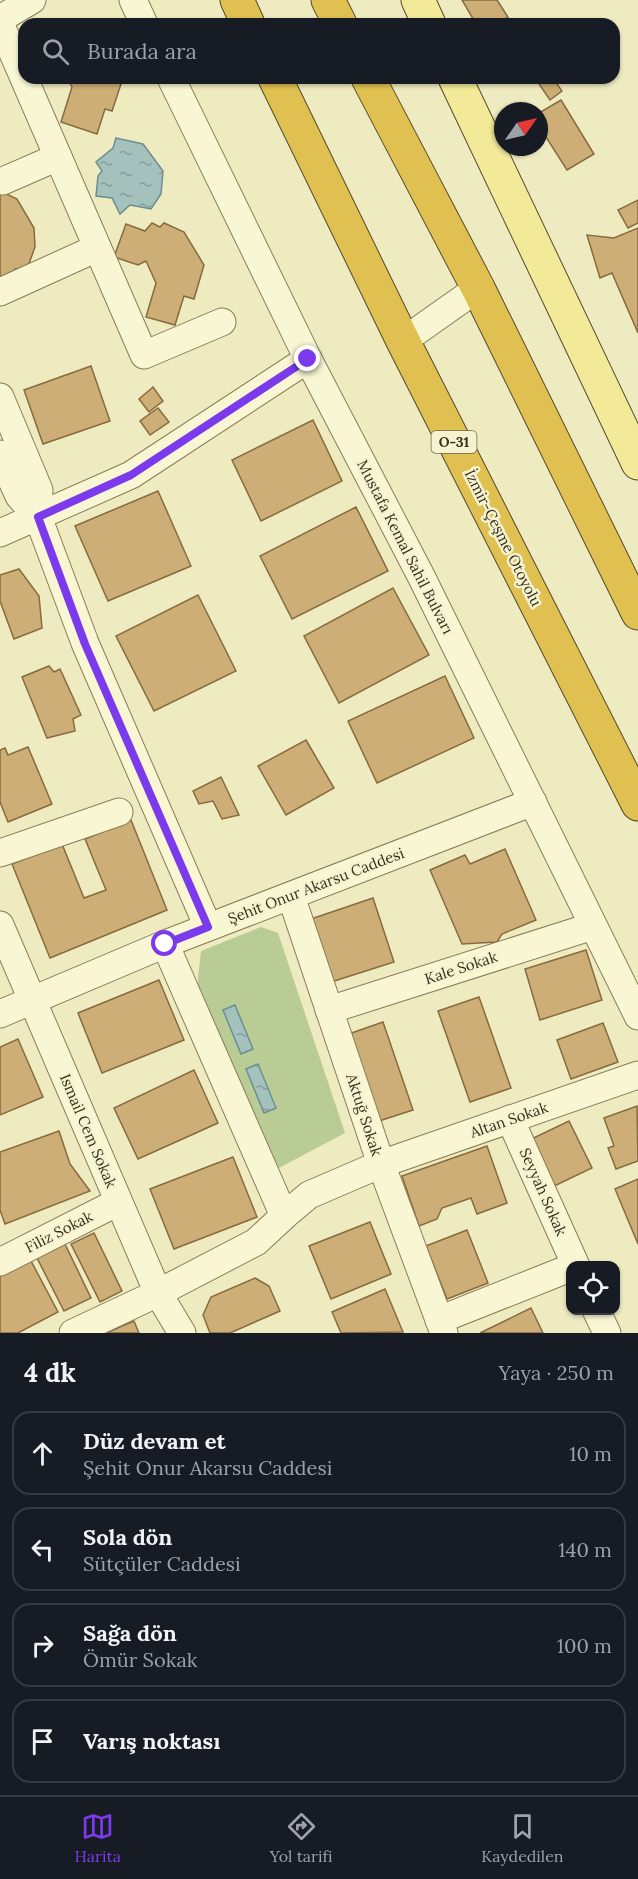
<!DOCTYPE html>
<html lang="tr">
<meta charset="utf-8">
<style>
body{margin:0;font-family:Lora,serif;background:#242831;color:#f1f3f6}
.controls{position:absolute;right:18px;bottom:18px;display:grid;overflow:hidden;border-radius:12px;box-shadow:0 2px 4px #0004}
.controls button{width:54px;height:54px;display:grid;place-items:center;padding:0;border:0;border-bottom:2px solid #363941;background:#171b24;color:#f1f3f6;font:30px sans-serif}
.compass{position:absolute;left:494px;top:102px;width:54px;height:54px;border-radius:50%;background:#171b24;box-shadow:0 2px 4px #0004;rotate:56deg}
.stop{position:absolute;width:18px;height:18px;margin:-14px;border:4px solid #7c3aed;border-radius:50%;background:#fff}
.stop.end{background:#7c3aed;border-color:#fff;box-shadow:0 2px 6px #0008}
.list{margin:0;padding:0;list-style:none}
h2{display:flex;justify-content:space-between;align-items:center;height:78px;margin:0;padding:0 24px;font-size:26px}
h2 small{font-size:20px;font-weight:400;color:#9ea1a6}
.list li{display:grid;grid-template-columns:39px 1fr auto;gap:18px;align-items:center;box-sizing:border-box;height:84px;margin:0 12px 12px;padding:0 12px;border:2px solid #363941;border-radius:18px}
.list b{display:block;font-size:22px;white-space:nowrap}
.list p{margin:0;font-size:20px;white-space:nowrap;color:#9ea1a6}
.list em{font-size:20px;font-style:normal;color:#9ea1a6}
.icon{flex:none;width:33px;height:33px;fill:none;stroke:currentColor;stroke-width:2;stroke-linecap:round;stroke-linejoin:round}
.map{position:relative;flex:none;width:638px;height:1333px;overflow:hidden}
.search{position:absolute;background:#171b24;box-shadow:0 2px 4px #0004;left:18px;right:18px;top:18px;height:66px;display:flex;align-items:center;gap:15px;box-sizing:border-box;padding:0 21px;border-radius:18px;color:#9ea1a6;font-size:22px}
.sheet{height:462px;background:#171b24}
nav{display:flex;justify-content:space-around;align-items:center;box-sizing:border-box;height:84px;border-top:2px solid #363941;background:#171b24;font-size:16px;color:#9ea1a6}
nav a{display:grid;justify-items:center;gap:3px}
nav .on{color:#7c3aed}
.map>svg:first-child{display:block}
</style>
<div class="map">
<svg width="638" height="1333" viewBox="0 0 638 1333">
<defs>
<pattern id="water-ripples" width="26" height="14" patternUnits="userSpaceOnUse" patternTransform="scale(1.5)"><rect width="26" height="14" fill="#a4c1be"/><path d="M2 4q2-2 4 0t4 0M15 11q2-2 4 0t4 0" fill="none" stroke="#869d9a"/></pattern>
</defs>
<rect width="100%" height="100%" fill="#eeebc1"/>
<polygon fill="#bacc95" points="261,927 278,933 345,1133 275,1170 197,987 201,951"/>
<g fill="url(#water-ripples)" stroke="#6b8f8e" stroke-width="1.5">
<polygon points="116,138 143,144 163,171 161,194 151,209 130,205 120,214 112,198 96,196 98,176 102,171 96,162 113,148"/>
<polygon points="235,1005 253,1049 241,1054 223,1010"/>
<polygon points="258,1064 276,1108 264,1113 246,1069"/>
</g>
<g fill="#cdae76" stroke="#876b3e" stroke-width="1.5">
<polygon points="462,0 497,0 508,17 496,24 476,24"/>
<polygon points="67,78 123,78 112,111 105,109 97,134 61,122 72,87"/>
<polygon points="535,78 553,78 562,91 550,100"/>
<polygon points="561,100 594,154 567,170 539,126 539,113"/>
<polygon points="0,191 17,199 34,228 35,247 27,269 15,269 9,288 0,284"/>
<polygon points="638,200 638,223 628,228 618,210"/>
<polygon points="152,223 160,227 164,223 184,232 204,265 194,299 184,296 175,325 146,317 156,283 146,261 138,265 114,257 126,224 145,231"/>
<polygon points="638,228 638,333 612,273 600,278 587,235 614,238"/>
<polygon points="91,366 110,421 43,444 24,390"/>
<polygon points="153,387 163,401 149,412 139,399"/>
<polygon points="158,408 169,422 150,435 140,421"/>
<polygon points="313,420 342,481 261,521 232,460"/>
<polygon points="158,491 191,566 108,601 75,526"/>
<polygon points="356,507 388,571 292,619 260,556"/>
<polygon points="19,569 39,596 42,628 14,639 0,601 0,575"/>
<polygon points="393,588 429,655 339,703 304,636"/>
<polygon points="198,595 236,671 154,711 116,636"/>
<polygon points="49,666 54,672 60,669 81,715 73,719 75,731 47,738 22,677"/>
<polygon points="445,676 474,738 377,783 348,721"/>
<polygon points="306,740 334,788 286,815 258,766"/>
<polygon points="28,747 52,804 8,822 0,802 0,750 5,748 8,755"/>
<polygon points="221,777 239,815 222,819 213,801 199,804 193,791"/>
<polygon points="131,820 167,910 50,958 12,864 62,844 84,898 106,890 85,839"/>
<polygon points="505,849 536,920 502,934 497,942 462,944 430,870 465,855 470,864"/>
<polygon points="373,898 394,962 331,982 311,919"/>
<polygon points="586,950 602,1000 540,1020 525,969"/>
<polygon points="159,980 184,1040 102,1073 78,1013"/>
<polygon points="479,997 511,1088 470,1102 438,1011"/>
<polygon points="383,1022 413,1110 373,1123 343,1036"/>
<polygon points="603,1023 618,1062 571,1079 557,1040"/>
<polygon points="18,1039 43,1097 0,1115 0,1047"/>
<polygon points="194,1070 218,1123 138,1159 114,1108"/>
<polygon points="637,1106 638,1161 616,1169 608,1148 614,1146 604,1118"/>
<polygon points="569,1121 592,1168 548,1189 525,1142"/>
<polygon points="59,1131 70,1164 90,1191 5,1224 0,1210 0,1152"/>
<polygon points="487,1146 507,1203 477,1214 471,1198 442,1208 437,1219 419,1226 402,1176"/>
<polygon points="233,1157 257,1217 174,1249 150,1189"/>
<polygon points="638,1179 638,1244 615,1189"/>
<polygon points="370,1222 391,1274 331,1299 309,1246"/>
<polygon points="467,1230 488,1283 447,1299 426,1246"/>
<polygon points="94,1233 122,1291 100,1302 71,1244"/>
<polygon points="64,1242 91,1298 64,1311 36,1256"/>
<polygon points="30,1259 58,1312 18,1333 0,1333 0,1275"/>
<polygon points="255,1278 269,1286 280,1311 230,1333 210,1333 203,1315 211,1297"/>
<polygon points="385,1289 403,1332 341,1333 332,1312"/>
<polygon points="531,1308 543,1333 480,1333"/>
<polygon points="134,1321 139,1333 106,1333"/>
</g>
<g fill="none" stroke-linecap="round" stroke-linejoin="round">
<defs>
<g id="minor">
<polyline points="133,0 144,24"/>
<polyline points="0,19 32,0"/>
<polyline points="0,23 144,355 222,322"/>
<polyline points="171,78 308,359 421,576 638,1016"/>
<polyline points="3,181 58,157"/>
<polyline points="0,292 97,248"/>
<polyline points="403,341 478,288"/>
<polyline points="0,397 39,490 38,517"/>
<polyline points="0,454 19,496 38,517 85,643 208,927"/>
<polyline points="0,533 131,475 308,359"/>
<polyline points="0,853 119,812"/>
<polyline points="291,896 381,1164 444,1333"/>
<polyline points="0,925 158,1293 182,1333"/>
<polyline points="329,1010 593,926"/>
<polyline points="0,1014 165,944 533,802"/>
<polyline points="510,1119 576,1266"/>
<polyline points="284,1216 309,1195 381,1164 638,1075"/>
<polyline points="0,1262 118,1202"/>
<polyline points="596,1310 607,1333"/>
<polyline points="439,1320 570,1268"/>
<polyline points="73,1333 158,1293 256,1242 284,1216 165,944"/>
</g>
<g id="major">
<polyline points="418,0 429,24"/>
<polyline points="455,78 638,463"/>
</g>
<g id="highway">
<polyline points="237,0 248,24"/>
<polyline points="328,0 340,24"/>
<polyline points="275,78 403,341 638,804"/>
<polyline points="368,78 478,288 638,613"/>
</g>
</defs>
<use href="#minor" stroke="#887c58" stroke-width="29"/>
<use href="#major" stroke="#55492d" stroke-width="35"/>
<use href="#highway" stroke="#55492d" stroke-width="35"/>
<use href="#minor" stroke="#f9f6d4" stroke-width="27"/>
<use href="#major" stroke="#f2ea98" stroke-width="33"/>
<use href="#highway" stroke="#dfc050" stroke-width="33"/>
</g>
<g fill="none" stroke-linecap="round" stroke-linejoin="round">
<polyline stroke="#7c3aed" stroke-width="8" points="165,944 208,927 85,644 38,517 131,475 308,359"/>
</g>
<g text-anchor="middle" stroke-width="5" stroke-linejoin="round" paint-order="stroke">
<rect fill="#f6f3d1" stroke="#706a53" stroke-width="1.5" x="431.5" y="431" width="45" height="22" rx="4.5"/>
<g font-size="14" font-weight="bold" fill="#37301d">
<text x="454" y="447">O-31</text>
</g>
<g font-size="15" fill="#37301d" stroke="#f6f3d1">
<text transform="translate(503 538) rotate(63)" y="5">İzmir-Çeşme Otoyolu</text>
<text transform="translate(405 547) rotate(63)" y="5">Mustafa Kemal Sahil Bulvarı</text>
<text transform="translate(316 886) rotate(-21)" y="5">Şehit Onur Akarsu Caddesi</text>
<text transform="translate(461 968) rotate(-18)" y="5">Kale Sokak</text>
<text transform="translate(364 1115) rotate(72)" y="5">Aktuğ Sokak</text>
<text transform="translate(509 1120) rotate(-19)" y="5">Altan Sokak</text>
<text transform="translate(88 1131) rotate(67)" y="5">Ismail Cem Sokak</text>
<text transform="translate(543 1192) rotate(66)" y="5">Seyyah Sokak</text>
<text transform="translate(59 1232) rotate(-27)" y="5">Filiz Sokak</text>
</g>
</g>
</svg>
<div class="controls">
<button><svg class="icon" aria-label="locate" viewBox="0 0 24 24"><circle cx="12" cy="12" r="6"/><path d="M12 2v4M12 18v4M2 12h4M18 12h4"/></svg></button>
</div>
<svg class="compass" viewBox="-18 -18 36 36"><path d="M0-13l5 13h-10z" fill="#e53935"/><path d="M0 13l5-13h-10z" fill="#9ea1a6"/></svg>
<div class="stop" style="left:165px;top:944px"></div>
<div class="stop end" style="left:308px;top:359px"></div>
<div class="search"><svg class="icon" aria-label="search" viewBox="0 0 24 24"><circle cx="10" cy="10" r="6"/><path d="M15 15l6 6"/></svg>Burada ara</div>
</div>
<section class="sheet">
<h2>4 dk<small>Yaya · 250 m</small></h2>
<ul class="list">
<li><svg class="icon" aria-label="ahead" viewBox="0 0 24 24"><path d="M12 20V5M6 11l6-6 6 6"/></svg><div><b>Düz devam et</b><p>Şehit Onur Akarsu Caddesi</p></div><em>10 m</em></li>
<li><svg class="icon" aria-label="left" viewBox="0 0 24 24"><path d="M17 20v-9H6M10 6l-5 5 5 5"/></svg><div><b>Sola dön</b><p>Sütçüler Caddesi</p></div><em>140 m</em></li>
<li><svg class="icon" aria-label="right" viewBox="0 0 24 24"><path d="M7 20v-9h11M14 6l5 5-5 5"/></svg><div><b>Sağa dön</b><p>Ömür Sokak</p></div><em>100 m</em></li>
<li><svg class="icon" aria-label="arrive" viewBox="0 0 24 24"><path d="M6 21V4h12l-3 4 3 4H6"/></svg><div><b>Varış noktası</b></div></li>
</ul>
</section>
<nav>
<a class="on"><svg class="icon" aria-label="map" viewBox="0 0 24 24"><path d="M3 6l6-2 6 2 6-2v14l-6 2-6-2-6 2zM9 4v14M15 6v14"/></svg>Harita</a>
<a><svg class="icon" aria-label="directions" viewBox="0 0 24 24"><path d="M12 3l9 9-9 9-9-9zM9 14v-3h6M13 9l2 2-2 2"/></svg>Yol tarifi</a>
<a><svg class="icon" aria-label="saved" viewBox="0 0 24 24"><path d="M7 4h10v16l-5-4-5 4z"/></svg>Kaydedilen</a>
</nav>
